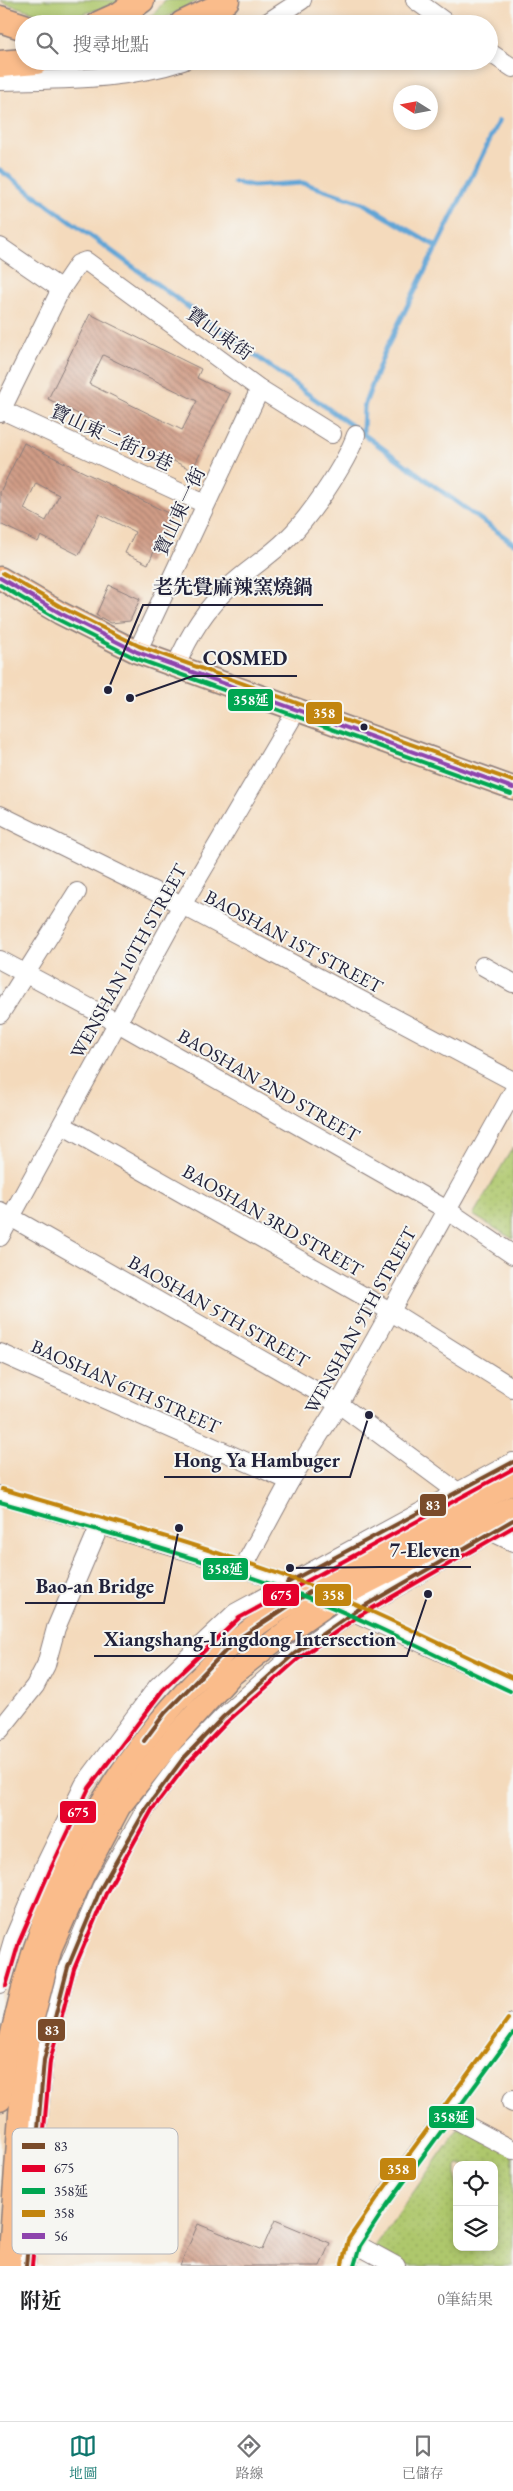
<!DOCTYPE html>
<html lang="zh-TW">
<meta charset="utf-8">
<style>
body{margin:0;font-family:"EB Garamond","Noto Serif TC",serif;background:#f6f6f6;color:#202124}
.controls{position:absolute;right:15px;bottom:15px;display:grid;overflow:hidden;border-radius:10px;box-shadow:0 2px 8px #0003}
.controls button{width:45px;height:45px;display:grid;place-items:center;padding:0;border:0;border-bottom:1px solid #e0e0e0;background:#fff;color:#202124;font:25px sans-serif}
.compass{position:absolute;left:393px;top:85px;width:45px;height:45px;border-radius:50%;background:#fff;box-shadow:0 2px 8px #0003;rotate:281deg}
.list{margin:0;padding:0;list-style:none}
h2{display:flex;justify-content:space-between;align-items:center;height:65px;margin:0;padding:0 20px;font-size:21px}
h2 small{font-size:16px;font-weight:400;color:#757577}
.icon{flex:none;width:28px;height:28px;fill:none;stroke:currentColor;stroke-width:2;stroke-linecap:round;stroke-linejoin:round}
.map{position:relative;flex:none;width:513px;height:2266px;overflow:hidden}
.search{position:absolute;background:#fff;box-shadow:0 2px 8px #0003;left:15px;right:15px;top:15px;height:55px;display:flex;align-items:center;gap:12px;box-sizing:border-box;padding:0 18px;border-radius:28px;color:#757577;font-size:19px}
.sheet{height:155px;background:#fff}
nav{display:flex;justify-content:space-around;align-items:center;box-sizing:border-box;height:70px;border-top:1px solid #e0e0e0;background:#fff;font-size:14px;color:#757577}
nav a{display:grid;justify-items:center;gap:2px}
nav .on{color:#0f766e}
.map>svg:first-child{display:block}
</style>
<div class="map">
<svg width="513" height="2266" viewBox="0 0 513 2266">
<defs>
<pattern id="park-dots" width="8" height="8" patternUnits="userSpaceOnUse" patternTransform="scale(1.25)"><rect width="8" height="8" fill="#aec76c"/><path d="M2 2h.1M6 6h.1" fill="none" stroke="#95ab5e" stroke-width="1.8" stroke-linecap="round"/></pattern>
<pattern id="building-back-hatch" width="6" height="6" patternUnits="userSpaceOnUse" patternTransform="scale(1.25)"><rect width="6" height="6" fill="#d09c86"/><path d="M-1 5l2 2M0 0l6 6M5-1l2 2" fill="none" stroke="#a87f6f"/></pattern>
</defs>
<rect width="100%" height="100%" fill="#f6f6f2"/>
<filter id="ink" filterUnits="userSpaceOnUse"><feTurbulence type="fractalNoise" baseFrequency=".02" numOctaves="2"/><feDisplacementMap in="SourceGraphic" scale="10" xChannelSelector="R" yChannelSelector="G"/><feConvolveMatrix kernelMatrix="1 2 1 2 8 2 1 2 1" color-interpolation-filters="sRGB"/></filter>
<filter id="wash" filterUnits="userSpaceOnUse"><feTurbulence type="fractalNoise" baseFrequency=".0096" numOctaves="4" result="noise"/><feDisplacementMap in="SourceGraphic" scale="20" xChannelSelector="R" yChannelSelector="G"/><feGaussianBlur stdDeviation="1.12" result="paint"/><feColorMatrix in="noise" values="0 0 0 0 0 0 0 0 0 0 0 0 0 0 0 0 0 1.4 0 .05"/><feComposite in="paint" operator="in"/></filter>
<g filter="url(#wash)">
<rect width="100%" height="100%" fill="#f4dabc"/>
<g fill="#aec76c" stroke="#687454">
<polygon points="0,0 128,0 80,15 40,14 4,3"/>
<polygon points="165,0 199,0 154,24 135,24 155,13"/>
</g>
<g fill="url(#park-dots)" stroke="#687454" fill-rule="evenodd">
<polygon points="513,1147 513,1239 473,1215"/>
<path d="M460,2126l53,28v112h-106l-33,-18zM457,2165h37v82h-37z"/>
</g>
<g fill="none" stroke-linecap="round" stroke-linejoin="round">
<g stroke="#62a5d6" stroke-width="5">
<polyline points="0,170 513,543"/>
<polyline points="234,182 253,186 303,183 363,203 436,246"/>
<polyline points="363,432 364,406 385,351 499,121"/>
</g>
</g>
<g id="blocks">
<g fill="url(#building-back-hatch)" fill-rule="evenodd">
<path d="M90,314l111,55 -4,9 33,16 -38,76 -144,-71zM103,355l94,46 -15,29 -93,-46z"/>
<path d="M24,443l148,72 -24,49 -23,-11 10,-21 -36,-18 -20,41 -38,-19 -3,6 -38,-18v-32zM36,483l23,12 -13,26 -22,-12z"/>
<polygon points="109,585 140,599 130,621 111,623 96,615"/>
<polygon points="275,2220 330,2243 320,2266 180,2266 198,2224 262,2250"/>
</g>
</g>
</g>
<g filter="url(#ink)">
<use href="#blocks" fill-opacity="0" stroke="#8b7e7c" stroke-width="1"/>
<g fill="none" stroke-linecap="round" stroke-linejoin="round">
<defs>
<g id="minor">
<polyline points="415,0 448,24"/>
<polyline points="265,24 302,0"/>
<polyline points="489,52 513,68"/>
<path d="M0,81c63,-2 122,0 183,-20"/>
<polyline points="0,247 61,289"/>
<polyline points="2,410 205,504"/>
<polyline points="0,413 61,289 78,264 86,261 260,389 332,434"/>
<polyline points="137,652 260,389"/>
<path d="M176,666c12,-29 30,-58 53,-79 18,-17 40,-30 58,-48 23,-22 59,-75 69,-104"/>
<polyline points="0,815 182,905 513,1081"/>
<polyline points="0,960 118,1023 447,1210 513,1255"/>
<polyline points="483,966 513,983"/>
<polyline points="0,1014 77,892"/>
<polyline points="62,1125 390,1311 513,1388"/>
<polyline points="0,1211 339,1404 459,1493"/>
<polyline points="0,1237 182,905 298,708"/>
<polyline points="0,1353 290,1481"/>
<polyline points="0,1495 243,1568 293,1586"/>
<polyline points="490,1531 513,1542"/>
<polyline points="243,1568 290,1481 339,1404 513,1092"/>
<polyline points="347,1609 513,1685"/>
<polyline points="0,1730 35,1686 46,1665 56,1628 100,1525"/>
<polyline points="0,1984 13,1940 45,1865 84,1785 158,1686 235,1613 513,1462"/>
<polyline points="513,2099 511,2102 513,2103"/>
<polyline points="445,2114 513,2150"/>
<polyline points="354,2243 396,2266"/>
<polyline points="26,2266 44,2060 68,1967 101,1888 147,1807 182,1760 223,1717 294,1654 354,1612 513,1520"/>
<polyline points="348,2266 354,2243 382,2201 513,2023"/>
</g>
<g id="major">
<polyline points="0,578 60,613 137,652 513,788"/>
<path d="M0,2100c3,-28 9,-55 16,-83 29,-130 88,-241 181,-337 13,-12 25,-27 39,-39 44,-36 96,-61 146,-87 44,-23 87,-48 131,-72"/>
<polyline points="9,2266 20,2114 29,2033 51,1947 83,1875 119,1807 174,1738 231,1675 282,1635 331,1601 513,1507"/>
</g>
<g id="highway">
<polyline points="0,19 24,27"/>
<polyline points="100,24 120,15 141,0"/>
<polyline points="183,24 215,9 226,0"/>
<polyline points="0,64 36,61"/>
</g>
</defs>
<use href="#minor" stroke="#8b7e7c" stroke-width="20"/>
<use href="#major" stroke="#8b7e7c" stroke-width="25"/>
<use href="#highway" stroke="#8b7e7c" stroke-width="29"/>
<use href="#minor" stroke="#fff" stroke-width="18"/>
<use href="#major" stroke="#fabc8b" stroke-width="22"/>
<use href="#highway" stroke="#fabc8b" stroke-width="26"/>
<defs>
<g id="bus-1">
<polyline points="287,1583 513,1462"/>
<polyline points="144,1741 165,1713 235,1641 310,1592"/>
<polyline points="26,2266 44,2060 68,1967 101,1888 147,1807 182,1760 223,1717 294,1654 354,1612 513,1520"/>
</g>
<g id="bus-2">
<polyline points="6,1986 19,1942 51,1868 89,1788 163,1690 239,1618 513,1469"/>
<polyline points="32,2266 50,2061 74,1969 107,1891 152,1810 187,1764 227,1722 298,1659 357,1617 513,1527"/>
</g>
<g id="bus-3">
<polyline points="0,585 57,619 135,658 511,794"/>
<path d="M0,1502c102,29 204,57 304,94 70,27 138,63 206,95"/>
<polyline points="354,2266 360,2246 387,2205 513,2034"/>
</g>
<g id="bus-4">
<polyline points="3,573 63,608 139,646 513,781"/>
<path d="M2,1489c103,30 207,58 307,96 70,27 136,62 204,93"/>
<polyline points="342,2264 348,2240 377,2198 508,2019"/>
</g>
<polyline id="bus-5" points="0,578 60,613 137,652 513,788"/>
</defs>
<use href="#bus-1" stroke="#f6f6f2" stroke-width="8"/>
<use href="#bus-2" stroke="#f6f6f2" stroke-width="8"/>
<use href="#bus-3" stroke="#f6f6f2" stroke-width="8"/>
<use href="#bus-4" stroke="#f6f6f2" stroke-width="8"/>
<use href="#bus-5" stroke="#f6f6f2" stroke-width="8"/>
<use href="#bus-1" stroke="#7a4b2a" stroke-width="4"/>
<use href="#bus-2" stroke="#e4002b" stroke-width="4"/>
<use href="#bus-3" stroke="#00a651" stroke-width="4"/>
<use href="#bus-4" stroke="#c2850f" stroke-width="4"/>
<use href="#bus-5" stroke="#8e44ad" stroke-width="4"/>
</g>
</g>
<circle fill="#22223b" stroke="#f6f6f2" stroke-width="2" cx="364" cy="727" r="4.5"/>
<g text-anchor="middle" stroke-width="4" stroke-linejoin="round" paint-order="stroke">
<g font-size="19" fill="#22223b" stroke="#f6f6f2">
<text transform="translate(220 333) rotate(36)" y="7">寶山東街</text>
<text transform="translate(112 437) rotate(25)" y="7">寶山東二街19巷</text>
<text transform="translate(179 511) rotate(-65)" y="7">寶山東一街</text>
<text transform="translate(294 941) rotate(28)" y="7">BAOSHAN 1ST STREET</text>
<text transform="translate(128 961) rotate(-61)" y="7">WENSHAN 10TH STREET</text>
<text transform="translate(269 1085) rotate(30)" y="7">BAOSHAN 2ND STREET</text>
<text transform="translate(273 1220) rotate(30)" y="7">BAOSHAN 3RD STREET</text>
<text transform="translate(219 1311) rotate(30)" y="7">BAOSHAN 5TH STREET</text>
<text transform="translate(360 1320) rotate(-61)" y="7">WENSHAN 9TH STREET</text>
<text transform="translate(126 1386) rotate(24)" y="7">BAOSHAN 6TH STREET</text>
</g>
</g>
<rect x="12" y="2128" width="166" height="126" rx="8" fill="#f6f6f2" stroke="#b6b6bb" stroke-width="1"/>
<rect x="22" y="2143" width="23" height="6" fill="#7a4b2a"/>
<rect x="22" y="2165" width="23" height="7" fill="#e4002b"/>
<rect x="22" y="2188" width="23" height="6" fill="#00a651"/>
<rect x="22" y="2210" width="23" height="7" fill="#c2850f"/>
<rect x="22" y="2233" width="23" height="6" fill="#8e44ad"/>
<g font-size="14" fill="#22223b">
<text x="54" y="2151">83</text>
<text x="54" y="2173">675</text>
<text x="54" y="2196">358延</text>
<text x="54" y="2218">358</text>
<text x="54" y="2241">56</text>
</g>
<path fill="none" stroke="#22223b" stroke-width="2" d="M108 690L143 605H323M130 698L193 676H297M369 1415L350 1477H164M290 1568L380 1567H471M179 1528L164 1603H25M428 1594L407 1656H94"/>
<g fill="#22223b" stroke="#f6f6f2" stroke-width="2">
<circle cx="108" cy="690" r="5"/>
<circle cx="130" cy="698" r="5"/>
<circle cx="369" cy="1415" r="5"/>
<circle cx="290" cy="1568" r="5"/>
<circle cx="179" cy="1528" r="5"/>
<circle cx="428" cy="1594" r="5"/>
</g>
<g font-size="20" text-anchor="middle" font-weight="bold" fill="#22223b" stroke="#f6f6f2" stroke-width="4" stroke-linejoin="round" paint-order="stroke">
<text x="233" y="594">老先覺麻辣窯燒鍋</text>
<text x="245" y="665">COSMED</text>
<text x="257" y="1467">Hong Ya Hambuger</text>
<text x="425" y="1557">7-Eleven</text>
<text x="95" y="1593">Bao-an Bridge</text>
<text x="250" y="1646">Xiangshang-Lingdong Intersection</text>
</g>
<g stroke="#f6f6f2" stroke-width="2">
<rect x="227" y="688" width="47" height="24" rx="5" fill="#00a651"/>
<rect x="305" y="701" width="38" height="24" rx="5" fill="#c2850f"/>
<rect x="419" y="1493" width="28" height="24" rx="5" fill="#7a4b2a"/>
<rect x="202" y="1557" width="47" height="24" rx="5" fill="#00a651"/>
<rect x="314" y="1583" width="38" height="24" rx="5" fill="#c2850f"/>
<rect x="262" y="1583" width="38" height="24" rx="5" fill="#e4002b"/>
<rect x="59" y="1800" width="38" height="24" rx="5" fill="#e4002b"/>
<rect x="37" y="2018" width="29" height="24" rx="5" fill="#7a4b2a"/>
<rect x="428" y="2105" width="47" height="24" rx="5" fill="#00a651"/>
<rect x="379" y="2157" width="38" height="24" rx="5" fill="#c2850f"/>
</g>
<g font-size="14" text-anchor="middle" font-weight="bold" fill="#fff">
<text x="251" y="705">358延</text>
<text x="324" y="718">358</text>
<text x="433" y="1510">83</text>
<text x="225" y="1574">358延</text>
<text x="333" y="1600">358</text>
<text x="281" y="1600">675</text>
<text x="78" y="1817">675</text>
<text x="52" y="2035">83</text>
<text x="451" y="2122">358延</text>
<text x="398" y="2174">358</text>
</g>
</svg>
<div class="controls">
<button><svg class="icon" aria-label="locate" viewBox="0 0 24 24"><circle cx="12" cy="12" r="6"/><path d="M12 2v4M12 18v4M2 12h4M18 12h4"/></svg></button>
<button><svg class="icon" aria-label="layers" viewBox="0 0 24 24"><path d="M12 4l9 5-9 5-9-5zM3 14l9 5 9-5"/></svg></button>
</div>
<svg class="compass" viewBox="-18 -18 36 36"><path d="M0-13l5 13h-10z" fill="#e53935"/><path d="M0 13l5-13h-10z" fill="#757577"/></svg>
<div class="search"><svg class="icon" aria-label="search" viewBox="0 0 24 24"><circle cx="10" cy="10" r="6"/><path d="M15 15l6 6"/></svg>搜尋地點</div>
</div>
<section class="sheet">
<h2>附近<small>0筆結果</small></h2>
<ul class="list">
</ul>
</section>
<nav>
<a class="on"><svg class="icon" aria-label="map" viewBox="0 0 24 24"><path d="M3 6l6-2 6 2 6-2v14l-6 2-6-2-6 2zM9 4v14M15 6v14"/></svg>地圖</a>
<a><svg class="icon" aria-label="directions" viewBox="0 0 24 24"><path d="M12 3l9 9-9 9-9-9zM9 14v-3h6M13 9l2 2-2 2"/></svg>路線</a>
<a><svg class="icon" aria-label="saved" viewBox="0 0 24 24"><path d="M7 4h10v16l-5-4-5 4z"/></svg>已儲存</a>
</nav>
